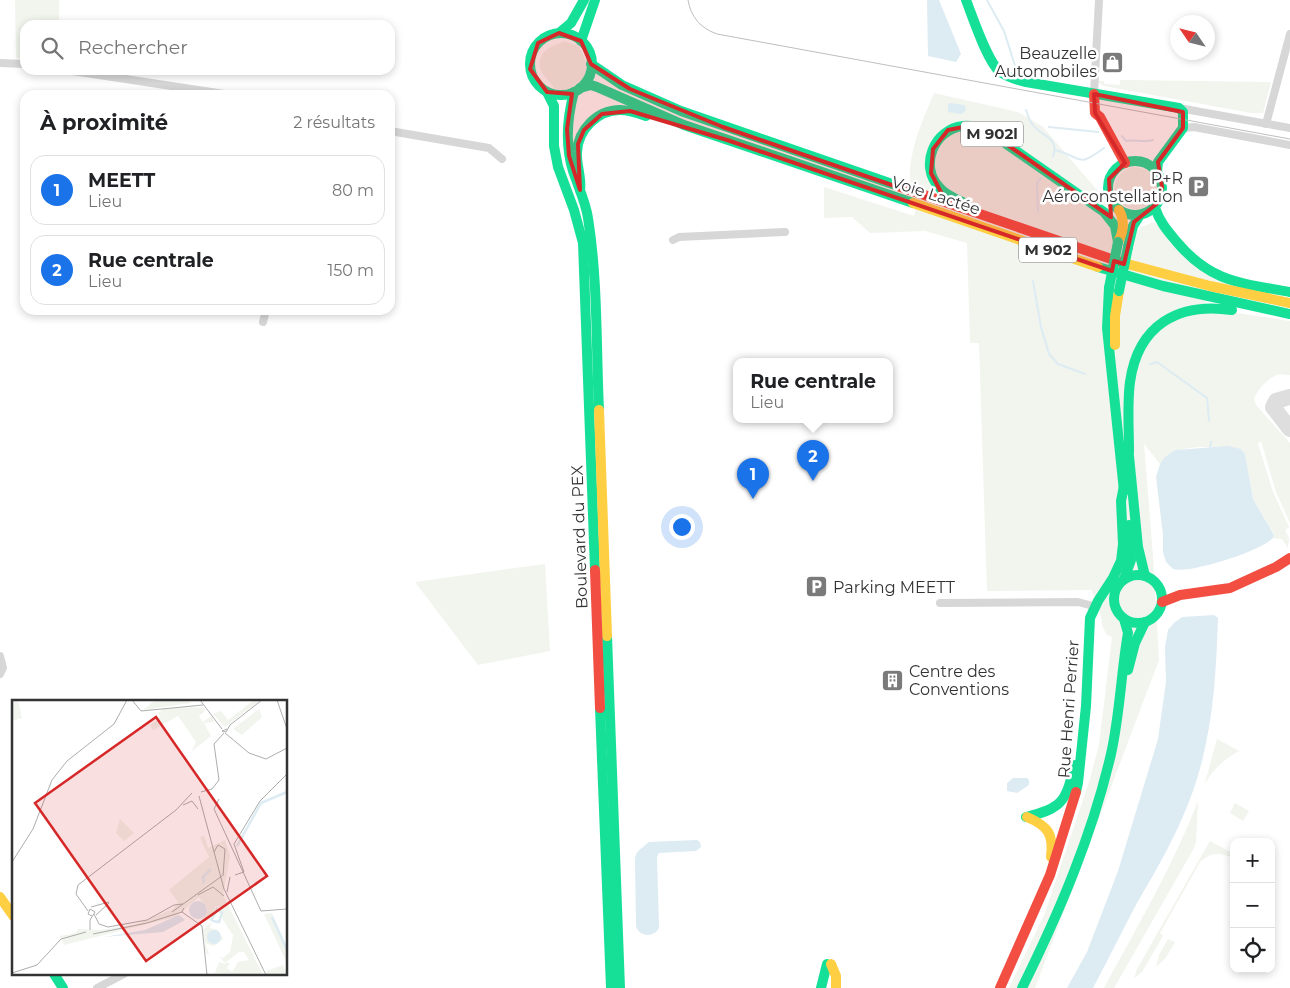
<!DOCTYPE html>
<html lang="fr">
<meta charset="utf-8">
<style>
body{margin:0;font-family:Montserrat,sans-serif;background:#f6f6f6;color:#202124}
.controls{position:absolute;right:15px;bottom:15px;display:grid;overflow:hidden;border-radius:10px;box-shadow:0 2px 8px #0003}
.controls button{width:45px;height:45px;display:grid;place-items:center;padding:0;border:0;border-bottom:1px solid #e0e0e0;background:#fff;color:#202124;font:25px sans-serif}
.compass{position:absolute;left:1170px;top:15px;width:45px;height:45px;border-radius:50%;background:#fff;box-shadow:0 2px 8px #0003;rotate:305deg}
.you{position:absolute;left:681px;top:526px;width:18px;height:18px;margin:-12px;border:4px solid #fff;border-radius:50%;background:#1a73e8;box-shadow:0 0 0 8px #1a73e833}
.badge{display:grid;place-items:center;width:32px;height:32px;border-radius:50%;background:#1a73e8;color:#fff;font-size:16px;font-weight:700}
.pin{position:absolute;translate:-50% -41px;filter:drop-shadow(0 1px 2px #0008)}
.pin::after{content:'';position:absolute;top:26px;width:18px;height:15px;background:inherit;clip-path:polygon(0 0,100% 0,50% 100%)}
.popup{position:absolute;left:733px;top:358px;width:160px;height:65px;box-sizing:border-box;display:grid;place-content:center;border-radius:10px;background:#fff;filter:drop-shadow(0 1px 4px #0005);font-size:16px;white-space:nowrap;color:#757577}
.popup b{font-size:19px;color:#202124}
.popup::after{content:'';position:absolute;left:50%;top:100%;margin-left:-10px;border:10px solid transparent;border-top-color:#fff}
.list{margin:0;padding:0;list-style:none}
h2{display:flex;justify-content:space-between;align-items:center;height:65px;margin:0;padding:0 20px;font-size:21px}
h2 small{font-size:16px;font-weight:400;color:#757577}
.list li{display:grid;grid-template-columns:32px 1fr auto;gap:15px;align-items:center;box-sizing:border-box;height:70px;margin:0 10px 10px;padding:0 10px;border:1px solid #e0e0e0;border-radius:15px}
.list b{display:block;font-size:19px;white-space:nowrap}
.list p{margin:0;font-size:16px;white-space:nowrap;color:#757577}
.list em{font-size:16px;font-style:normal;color:#757577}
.icon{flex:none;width:28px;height:28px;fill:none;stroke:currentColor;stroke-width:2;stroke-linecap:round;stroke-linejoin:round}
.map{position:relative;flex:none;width:1290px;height:988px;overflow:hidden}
.search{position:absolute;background:#fff;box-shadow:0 2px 8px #0003;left:20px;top:20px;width:375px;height:55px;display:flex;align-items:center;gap:12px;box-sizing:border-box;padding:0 18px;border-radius:15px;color:#757577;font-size:19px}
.panel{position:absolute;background:#fff;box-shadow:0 2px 8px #0003;left:20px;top:90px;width:375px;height:225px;border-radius:15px}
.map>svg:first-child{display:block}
</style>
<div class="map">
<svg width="1290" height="988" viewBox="0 0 1290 988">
<rect width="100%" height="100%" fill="#fff"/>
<g fill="#f1f5ed">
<polygon points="15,0 59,0 59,25 25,25 25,59 16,58"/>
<path d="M564,41l14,5c17,22 6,48 -23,43 -6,-10 -20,-18 -14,-32 2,-4 4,-7 8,-9 5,-3 10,-4 15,-7z"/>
<polygon points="1120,80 1125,80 1271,82 1263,113 1251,113 1104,86 1099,83 1099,81 1104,81 1104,84 1120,85"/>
<path d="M934,93l84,19 24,14 61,71c5,12 15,17 17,29l19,4 2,-3 13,-5 82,63 -53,31 41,-5 66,10v54c-4,0 -9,-1 -13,0 -9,3 -20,15 -23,24l2,6 34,38v80l-14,-31 -15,-51 -3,3 15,48 16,35 -4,3 4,8 -1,10 -6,-9 -9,-1 1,-4 -21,-35 -8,-45 -4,-5c-26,-1 -64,-9 -81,15l-16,-20 9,112 6,104 -124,328h-26l36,-75 45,-134 9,-34 13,-108 -6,-3 -4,-9 -1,-9 -9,-26 -105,1 -8,-248h-9l-3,-100 -42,-12 -55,2 -18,-16 -28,1v-31l90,29c5,-14 -3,-23 -4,-37 -1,-30 13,-59 24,-86z"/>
<path d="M1131,167c14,0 23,5 26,19l-4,10 2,2c-25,32 -62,-14 -24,-31z"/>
<polygon points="545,564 550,651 478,665 415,582"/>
<path d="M1217,739l22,12c-15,8 -25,18 -34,32z"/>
<path d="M1198,801l-2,41 -2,6 -80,140h-10c33,-61 69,-122 94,-187z"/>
<polygon points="1235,803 1249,811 1243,821 1230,813"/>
<path d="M1210,841l24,13v5c-13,-7 -23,-7 -34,3l-40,71 3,3 -21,36 -8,6 3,-9z"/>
<polygon points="1168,939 1175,942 1165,959 1156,967 1159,955"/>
</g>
<g fill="#ddebf3">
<polygon points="927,0 939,0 961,54 956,62 928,56"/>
<polygon points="950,103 964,105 966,107 965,112 960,114 948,112 948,104"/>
<path d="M1228,446l13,3 4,5 8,45 21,36 -1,3c-12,13 -83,36 -100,31l-7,-7 -3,-10v-17l-7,-58 4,-13 4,-6 8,-6 4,-2z"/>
<path d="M1214,615l4,3c-2,58 -5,116 -25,173 -14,40 -35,76 -56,112 -15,28 -29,57 -44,85h-26l20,-36 31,-81 40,-132 8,-57 -1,-35 3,-17 6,-7 8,-6z"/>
<polygon points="1013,778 1027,778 1029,780 1029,785 1017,793 1007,791 1007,783"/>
<path d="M697,840l3,2 1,5 -5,4 -37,2 -2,4 2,71c-5,10 -20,9 -23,-2l-1,-68 2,-6 12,-10z"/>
</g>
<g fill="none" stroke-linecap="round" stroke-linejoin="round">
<g stroke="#ddebf3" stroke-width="2">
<polyline points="987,0 1004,31 1018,75"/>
<path d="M1026,110c2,5 3,11 7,15 9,12 27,12 20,32"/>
<polyline points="1049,127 1098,132"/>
<path d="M1122,136l4,5c9,-2 18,2 27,-1"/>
<path d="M1055,150c28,7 21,19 49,-2"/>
<polyline points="1038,212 1037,183 1041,178"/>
<polyline points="1033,281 1041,327 1049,354 1058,364 1085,374"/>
<polyline points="1150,364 1157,362 1207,398 1209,421"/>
<polyline points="1210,448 1211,442"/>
</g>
<polyline stroke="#dedede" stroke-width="16" points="1290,397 1276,401 1273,407 1290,429"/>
<g stroke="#d7d7d7" stroke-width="8">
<polyline points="0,63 25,64"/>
<polyline points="66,70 231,95"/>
<polyline points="1094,94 1099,0"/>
<polyline points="1179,108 1290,128"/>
<polyline points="1266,124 1290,34"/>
<polyline points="1183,128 1194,127 1290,145"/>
<polyline points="390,131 489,148 502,159"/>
<polyline points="673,240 679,237 785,232"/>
<polyline points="263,322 266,310"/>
<polyline points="940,603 1078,602 1093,606"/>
<polyline points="0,656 3,668 0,674"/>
<polyline points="97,988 124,974"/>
</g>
<g stroke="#16e098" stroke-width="10">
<path d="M966,0c7,18 21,61 34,72 8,5 17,8 26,10l153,26 4,4v16l-25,34 -1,10"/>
<polyline points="559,33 571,23 584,0"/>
<circle cx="561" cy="64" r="31"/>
<polyline points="581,41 595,0"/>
<polyline points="591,64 622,85 681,111 898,186"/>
<polyline points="580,88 591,85 597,87 684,125 913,203"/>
<polyline points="547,92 554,106 554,146 558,167 574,210 583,243 595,570"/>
<path d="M574,92c-7,26 -9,53 -1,79 5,15 13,32 15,47 10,63 8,128 11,192"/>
<circle cx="1135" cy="188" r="27"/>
<path d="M580,190c2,-13 -4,-25 -3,-38 1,-22 20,-42 43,-42 9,0 18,3 26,6"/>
<path d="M965,203c-9,-4 -20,-8 -26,-16 -20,-21 -5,-58 24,-61 10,-1 17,2 26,6l115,80 11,14 3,16"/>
<path d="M1155,208c5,14 11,21 21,33 34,41 64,42 114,51"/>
<polyline points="1128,247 1133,226 1140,215"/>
<polyline points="1098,267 1163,286 1290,314"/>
<polyline points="1109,288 1107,328 1124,491"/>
<polyline points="1128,446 1138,547 1145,576"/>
<path d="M1129,451c0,-23 -2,-46 1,-69 8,-57 48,-80 102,-72"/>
<circle cx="1138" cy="599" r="24"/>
<polyline points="1124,579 1131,560 1129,525"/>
<polyline points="607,636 620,988"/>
<polyline points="1128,670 1135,643 1145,622"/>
<polyline points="600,708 611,988"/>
<polyline points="1076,792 1078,783 1086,706 1090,618 1098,601 1113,578 1121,561 1123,544 1121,501 1124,486"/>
<path d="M1026,817c38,-9 39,-16 49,-52"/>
<polyline points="54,974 63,988"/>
<polyline points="821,988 827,964"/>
<path d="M1022,988c37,-75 70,-152 89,-234 9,-40 10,-81 17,-121l-4,-14"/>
</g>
<g stroke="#ffcf43" stroke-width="10">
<polyline points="913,203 1098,267"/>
<path d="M1118,242c6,-11 7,-21 1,-32"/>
<polyline points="1120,262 1210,286 1290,303"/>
<polyline points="1115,345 1115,316 1119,291"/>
<polyline points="599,410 607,636"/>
<path d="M1027,817c21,9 27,17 24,40"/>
<polyline points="0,897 14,917"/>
<polyline points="831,964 836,976 836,988"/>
</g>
<g stroke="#f24e42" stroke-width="10">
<polyline points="1094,94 1095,113 1100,117 1125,163"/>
<polyline points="898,186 1120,262"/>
<polyline points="595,570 600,708"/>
<polyline points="1162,602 1180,595 1230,588 1276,567 1290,558"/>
<polyline points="1000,988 1050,875 1076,792"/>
</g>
<path stroke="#bebebe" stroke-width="1" d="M688,0c3,17 12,28 29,34l573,105"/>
<g stroke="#16e098" stroke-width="10">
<polyline points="1109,288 1118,242"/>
<polyline points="1119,291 1128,247"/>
</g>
</g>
<path fill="#d62828" fill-opacity="0.2" stroke="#d62828" stroke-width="4" stroke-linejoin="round" d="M559,33l22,8 10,23 39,25 93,38 224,77 -16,-31 2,-24 15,-19 25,-5 16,7 122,85 -2,-38 16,-16 -30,-50 -1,-19 89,18v16l-25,34 4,25 -3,15 -25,20 -10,42 -10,-3 -2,10 -385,-131 -97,-29 -28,3 -18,16 -6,14 2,46 -11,-34 -2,-27 5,-35 -25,-2 -17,-23 8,-26z"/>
<defs>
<symbol id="shop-square" viewBox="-11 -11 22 22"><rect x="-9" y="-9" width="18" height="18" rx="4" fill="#7a7a7a" stroke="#fff"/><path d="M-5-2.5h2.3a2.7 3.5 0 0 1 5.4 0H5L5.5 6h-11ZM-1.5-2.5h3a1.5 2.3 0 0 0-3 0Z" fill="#fff"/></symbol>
<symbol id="parking-square" viewBox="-11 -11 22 22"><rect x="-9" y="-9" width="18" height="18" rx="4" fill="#7a7a7a" stroke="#fff"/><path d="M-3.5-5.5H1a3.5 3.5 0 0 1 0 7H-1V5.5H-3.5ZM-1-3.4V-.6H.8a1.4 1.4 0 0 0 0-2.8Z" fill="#fff"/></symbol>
<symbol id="building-square" viewBox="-11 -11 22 22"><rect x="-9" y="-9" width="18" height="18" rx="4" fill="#7a7a7a" stroke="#fff"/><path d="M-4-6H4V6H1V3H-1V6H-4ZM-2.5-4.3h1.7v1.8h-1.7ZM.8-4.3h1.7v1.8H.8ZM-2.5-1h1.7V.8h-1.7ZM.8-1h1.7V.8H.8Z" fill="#fff"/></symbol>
</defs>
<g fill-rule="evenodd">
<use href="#shop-square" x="1100" y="50" width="25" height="25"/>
<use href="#parking-square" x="1186" y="174" width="25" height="25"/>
<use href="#parking-square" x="804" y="574" width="25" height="25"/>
<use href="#building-square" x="880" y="668" width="25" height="25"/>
</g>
<g text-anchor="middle" stroke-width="5" stroke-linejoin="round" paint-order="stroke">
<g fill="#fff" stroke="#707070" stroke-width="1">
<rect x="961" y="121.5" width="62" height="25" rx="4"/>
<rect x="1019" y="237.5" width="58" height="25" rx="4"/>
</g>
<g font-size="15" font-weight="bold" fill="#333">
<text x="992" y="139">M 902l</text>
<text x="1048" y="255">M 902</text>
</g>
<g font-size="16" fill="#333" stroke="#fff" text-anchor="end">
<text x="1097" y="59">Beauzelle<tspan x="1097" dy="18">Automobiles</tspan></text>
<text x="1183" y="184">P+R<tspan x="1183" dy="18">Aéroconstellation</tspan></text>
<text x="833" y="593" text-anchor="start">Parking MEETT</text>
<text x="909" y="677" text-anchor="start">Centre des<tspan x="909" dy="18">Conventions</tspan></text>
</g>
<g font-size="16" fill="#333" stroke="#fff">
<text transform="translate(936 195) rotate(18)" y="6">Voie Lactée</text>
<text transform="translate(579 537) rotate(-92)" y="6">Boulevard du PEX</text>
<text transform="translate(1068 709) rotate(-86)" y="6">Rue Henri Perrier</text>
</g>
</g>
<g transform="translate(12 700)">
<rect width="275" height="275" fill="#fff"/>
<path d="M0,0h6l4,18 -10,3zM143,0h33l3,3 -48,7zM242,0h7l-36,27 -12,-13 8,-3 7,9zM191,7l3,3 -7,6 4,6 8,-6 4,6 -11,1 7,13 -20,16 5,-10 -18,-26 -25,14 -3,-5 11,-8 -3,-4 6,-5zM247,9l3,8 -20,18 -9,-6zM108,119l14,14 -10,8 -8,-8zM192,135l4,13 17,-8 5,16 -7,39 40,80 -48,-2 4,-11 7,2 -7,-8 4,2 7,-6 3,-17 -10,-15 -4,-14 -4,1 -3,12 -12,4 8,-14 -9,-12 -24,20 -111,28 -4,-9 16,-3 2,-4 23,1 33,-5 39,-16 5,-7 -9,-12 40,-33 -9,-19zM227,252h5l5,8 -11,2 -6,10 -5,-4 3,-5h-5zM260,213l15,34v16l-23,-49zM199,222l-1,6 8,2 5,9 -9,7 -9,-3 4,11h-3l-3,-24zM201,230l8,5 -6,9 -7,-3 1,-8zM271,265l4,10h-20l-1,-4z" fill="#f1f5ed" fill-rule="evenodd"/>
<path d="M177 210a9 9 0 1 1 18 0a9 9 0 1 1-18 0ZM167,215l6,5 -22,12 -59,5 41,-7zM195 237a7 7 0 1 1 14 0a7 7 0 1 1-14 0Z" fill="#ddebf3"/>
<path fill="none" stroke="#ddebf3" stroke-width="2.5" d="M225,146l24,-43 26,-11M192,183l-1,-6 8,-8M260,217l15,33M199,221l6,-12 5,4 -3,9 -7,-1"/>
<path fill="none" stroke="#adadad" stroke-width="1" d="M120,0l9,11 62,-6M188,0l22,29M265,0l10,29M215,29l-5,2 4,1 4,-7 32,-25M213,33l24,20 17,6 21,-11M189,92l11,-3 7,-9 -5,-36 10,-11M187,96l25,93 42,86M207,99l-5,10 47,102 26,-2M171,105l9,-4 6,8M202,152l4,-7 7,4 -2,27M0,162l21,-33 19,-49 15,-19 47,-37 13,-24M223,175l9,-3 -10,-28 26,-43 27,-27M215,192l3,-15M186,195l15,-8 11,9M79,207l18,-5M76,211l-12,-17 2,-9 98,-75 16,-17M160,212l50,-36M170,212l20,14 5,49M82,214l5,10 9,3 39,-7 27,-15 9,-1M84,215l13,-12M78,230v-10l5,-8 -5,-3 -2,5 4,2M81,234l54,-11 35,-11 2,-4M0,273l25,-8 24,-26 25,-7"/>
<path fill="#d62828" fill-opacity="0.15" stroke="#d62828" stroke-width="2.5" d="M144,17l111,159 -121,85 -111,-158z"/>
<rect width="275" height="275" fill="none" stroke="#333" stroke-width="2.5"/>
</g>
</svg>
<div class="controls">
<button>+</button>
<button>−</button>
<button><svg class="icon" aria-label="locate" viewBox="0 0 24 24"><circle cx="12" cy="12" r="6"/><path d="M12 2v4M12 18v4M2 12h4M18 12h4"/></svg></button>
</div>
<svg class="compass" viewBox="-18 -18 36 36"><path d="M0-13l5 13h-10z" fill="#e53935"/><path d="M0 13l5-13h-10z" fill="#757577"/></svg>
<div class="you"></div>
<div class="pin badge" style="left:753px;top:499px">1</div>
<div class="pin badge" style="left:813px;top:481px">2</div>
<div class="popup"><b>Rue centrale</b>Lieu</div>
<div class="search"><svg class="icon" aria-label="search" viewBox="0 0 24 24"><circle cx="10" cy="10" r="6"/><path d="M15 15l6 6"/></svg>Rechercher</div>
<section class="panel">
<h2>À proximité<small>2 résultats</small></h2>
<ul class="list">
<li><span class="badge">1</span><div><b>MEETT</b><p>Lieu</p></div><em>80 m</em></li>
<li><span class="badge">2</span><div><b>Rue centrale</b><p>Lieu</p></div><em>150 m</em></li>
</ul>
</section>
</div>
